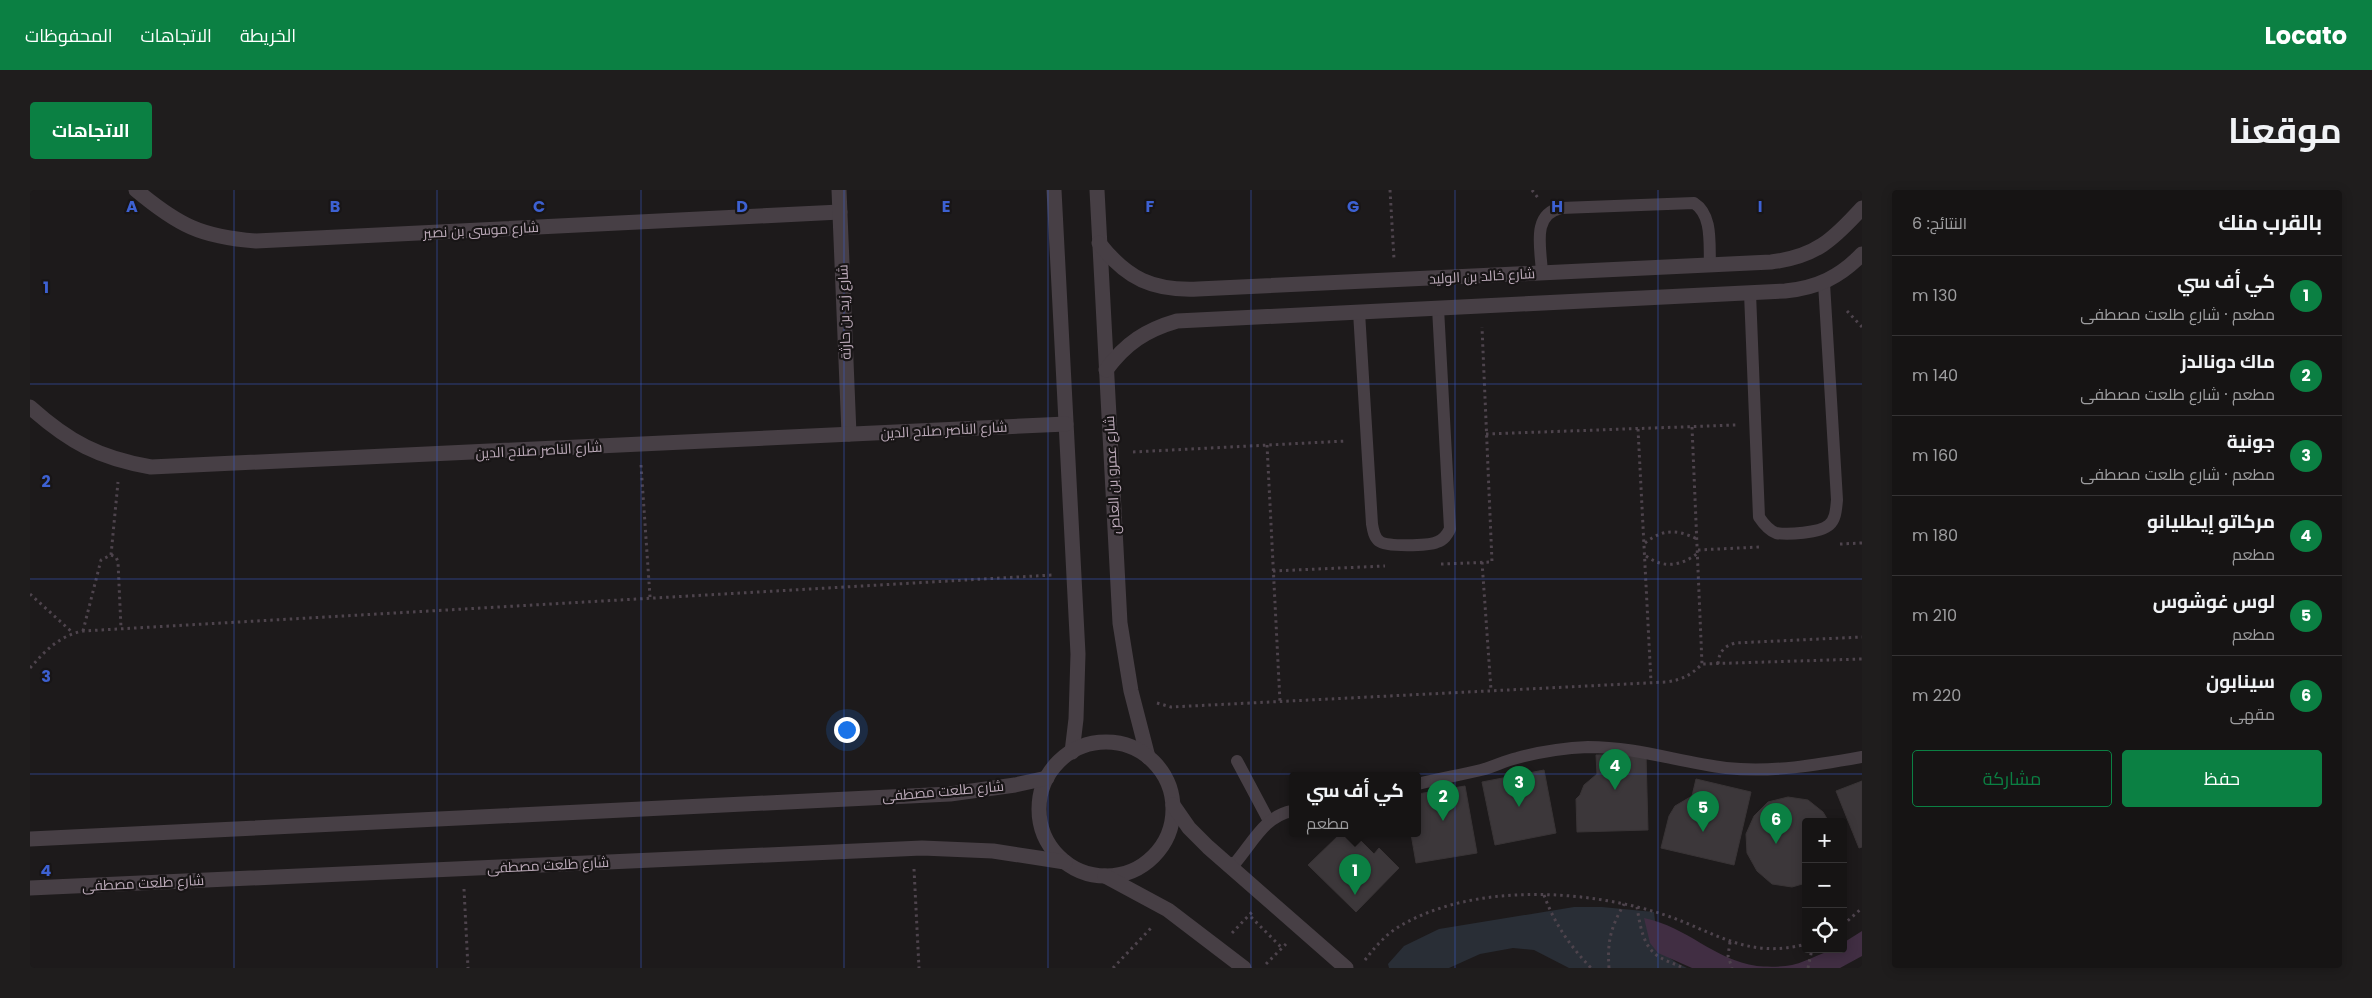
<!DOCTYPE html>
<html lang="ar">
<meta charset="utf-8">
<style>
body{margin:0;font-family:Poppins,Cairo,sans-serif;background:#1f1d1d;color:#f1f3f6;direction:rtl}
.controls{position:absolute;right:15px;bottom:15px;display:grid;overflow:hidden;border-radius:5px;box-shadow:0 2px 12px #0003}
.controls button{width:45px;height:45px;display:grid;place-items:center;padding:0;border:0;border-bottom:1px solid #353334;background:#161414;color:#f1f3f6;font:25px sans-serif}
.you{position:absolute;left:816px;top:539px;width:18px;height:18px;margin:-12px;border:4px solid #fff;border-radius:50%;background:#1a73e8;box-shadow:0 0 0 8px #1a73e833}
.badge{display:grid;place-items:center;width:32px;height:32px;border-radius:50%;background:#0b8043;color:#fff;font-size:16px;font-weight:700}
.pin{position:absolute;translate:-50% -41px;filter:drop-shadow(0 1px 2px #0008)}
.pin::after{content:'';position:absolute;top:26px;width:18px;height:15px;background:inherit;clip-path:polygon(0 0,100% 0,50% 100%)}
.popup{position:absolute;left:1259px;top:582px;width:132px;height:65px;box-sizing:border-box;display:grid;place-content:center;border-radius:5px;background:#161414;filter:drop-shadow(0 1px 4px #0005);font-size:16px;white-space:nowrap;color:#9e9ea0}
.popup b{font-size:19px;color:#f1f3f6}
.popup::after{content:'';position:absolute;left:50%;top:100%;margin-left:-10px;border:10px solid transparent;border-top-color:#161414}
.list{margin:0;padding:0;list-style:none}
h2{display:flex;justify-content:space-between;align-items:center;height:65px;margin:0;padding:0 20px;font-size:21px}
h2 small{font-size:16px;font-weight:400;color:#9e9ea0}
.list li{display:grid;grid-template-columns:32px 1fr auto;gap:15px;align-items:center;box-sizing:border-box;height:80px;padding:0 20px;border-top:1px solid #353334}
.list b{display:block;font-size:19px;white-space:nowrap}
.list p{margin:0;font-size:16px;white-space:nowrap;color:#9e9ea0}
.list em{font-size:16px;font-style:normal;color:#9e9ea0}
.actions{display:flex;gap:10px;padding:15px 20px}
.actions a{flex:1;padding:11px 0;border:1px solid #0b8043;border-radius:5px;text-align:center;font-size:18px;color:#0b8043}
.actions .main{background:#0b8043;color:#fff}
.icon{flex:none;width:28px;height:28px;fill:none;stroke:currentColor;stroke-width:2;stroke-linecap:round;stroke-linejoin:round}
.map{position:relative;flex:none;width:1832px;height:778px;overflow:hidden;direction:ltr;border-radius:5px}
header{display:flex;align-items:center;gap:30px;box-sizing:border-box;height:70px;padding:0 25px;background:#0b8043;color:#fff}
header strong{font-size:24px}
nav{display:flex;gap:28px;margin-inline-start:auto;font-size:18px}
.intro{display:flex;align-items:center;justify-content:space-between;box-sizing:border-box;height:120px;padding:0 30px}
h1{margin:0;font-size:35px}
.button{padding:12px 22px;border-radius:5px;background:#0b8043;color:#fff;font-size:18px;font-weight:700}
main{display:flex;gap:30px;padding:0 30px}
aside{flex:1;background:#161414;border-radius:5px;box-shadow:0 2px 12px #0003}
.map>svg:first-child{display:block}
</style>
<header>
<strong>Locato</strong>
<nav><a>الخريطة</a><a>الاتجاهات</a><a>المحفوظات</a></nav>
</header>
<div class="intro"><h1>موقعنا</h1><a class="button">الاتجاهات</a></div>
<main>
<aside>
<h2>بالقرب منك<small>النتائج: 6</small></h2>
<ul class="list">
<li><span class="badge">1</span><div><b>كي أف سي</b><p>مطعم · شارع طلعت مصطفى</p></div><em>130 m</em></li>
<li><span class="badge">2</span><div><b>ماك دونالدز</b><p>مطعم · شارع طلعت مصطفى</p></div><em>140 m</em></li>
<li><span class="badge">3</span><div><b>جونية</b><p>مطعم · شارع طلعت مصطفى</p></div><em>160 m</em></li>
<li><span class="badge">4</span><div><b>مركاتو إيطليانو</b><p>مطعم</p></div><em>180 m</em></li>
<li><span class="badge">5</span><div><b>لوس غوشوس</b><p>مطعم</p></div><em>210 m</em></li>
<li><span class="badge">6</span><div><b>سينابون</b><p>مقهى</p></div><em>220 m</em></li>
</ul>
<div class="actions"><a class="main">حفظ</a><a>مشاركة</a></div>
</aside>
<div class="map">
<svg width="1832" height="778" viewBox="0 0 1832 778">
<rect width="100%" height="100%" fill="#1d1a1b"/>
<path fill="#292e36" d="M1544,717h28l52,5c4,33 2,41 33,56h-118l-35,-18 -21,-2 -33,6 -31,14h-60l-1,-4 16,-18 35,-17z"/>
<path fill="#412e43" d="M1614,728c44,9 70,42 113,48 10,1 25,1 35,-1 18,-4 33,-16 51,-16v-6l19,-12v25l-22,12h-148l-34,-15 -8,-10z"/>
<g fill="#3c373a" stroke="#393436">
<polygon points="1616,564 1618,640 1547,642 1546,609 1550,605 1554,595 1567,584 1566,565"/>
<polygon points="1514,580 1526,643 1465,655 1452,592"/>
<polygon points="1666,589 1721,602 1704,675 1631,658 1639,626 1645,616 1662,606"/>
<polygon points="1832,591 1832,657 1829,658 1806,601"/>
<polygon points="1435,596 1447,663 1386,673 1381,644 1388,644 1388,604"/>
<polygon points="1758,607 1778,610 1793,622 1799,632 1776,632 1776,693 1762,697 1742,694 1727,681 1717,663 1716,644 1724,626 1738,612"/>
<polygon points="1310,644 1324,644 1344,664 1349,658 1369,678 1326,722 1278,675"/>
</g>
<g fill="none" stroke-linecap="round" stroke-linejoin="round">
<g stroke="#4e444d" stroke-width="3" stroke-dasharray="2.5 4" stroke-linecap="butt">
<polyline points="1360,0 1364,69"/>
<polyline points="1502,0 1508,8"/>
<polyline points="1817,121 1832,137"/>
<polyline points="1662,237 1672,474"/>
<polyline points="1608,239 1621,492"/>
<polyline points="1456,244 1706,235"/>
<polyline points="1237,255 1250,512"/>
<polyline points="1103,262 1316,251"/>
<polyline points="611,275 620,407"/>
<path d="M1615,353c17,-14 32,-14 52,-4"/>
<polyline points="1810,354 1832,353"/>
<polyline points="1668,360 1729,357"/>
<polyline points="81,365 88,292"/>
<path d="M1616,366c18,13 35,10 52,-3"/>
<polyline points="1452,372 1461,500"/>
<polyline points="1411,374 1462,372 1452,137"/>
<polyline points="1243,381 1355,376"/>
<polyline points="0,404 43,443"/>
<polyline points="53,441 71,370 81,365 86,367 88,372 91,438"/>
<path d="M1688,474c1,-12 6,-18 17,-21l127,-6"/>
<path d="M0,478c16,-18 29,-32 53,-37l970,-56"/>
<path d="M1127,513l14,4 495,-25c16,-2 25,-7 36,-18l160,-5"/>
<polyline points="884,679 889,778"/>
<polyline points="434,699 438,778"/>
<path d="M1514,705c10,28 26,51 47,73"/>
<path d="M1607,717c3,18 6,42 24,51 7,4 15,6 22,10"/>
<polyline points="1221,727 1252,758"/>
<polyline points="1813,735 1832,718"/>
<polyline points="1202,743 1222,722"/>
<polyline points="1700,752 1698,766 1702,778"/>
<path d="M1335,770c10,-13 21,-26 35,-34 73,-43 184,-37 262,-12 52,17 85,46 144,30"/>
<polyline points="1236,774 1256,754"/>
<polyline points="1083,778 1122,737"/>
<path d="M1579,778c-2,-27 2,-41 15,-64"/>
<polyline points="1778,778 1782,759"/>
</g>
<g stroke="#473f45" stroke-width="12">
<path d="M1512,83c-1,-24 -11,-59 19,-65l133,-5c19,12 15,41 16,62"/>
<path d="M1720,103l9,224c4,6 9,13 17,16 11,2 44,0 53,-8 7,-6 7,-16 8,-25l-13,-217"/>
<path d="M1329,122l13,212c1,6 2,13 7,17 7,6 49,5 58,1 7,-2 10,-7 13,-13l-12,-221"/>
<polyline points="1207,571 1239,631"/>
<path d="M1388,594c20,-5 42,-9 63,-14 12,-3 23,-9 36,-12 22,-6 47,-10 71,-11 49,0 90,15 138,21 46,5 91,-3 136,-11"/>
<path d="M1199,674l7,-2c17,-20 29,-46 56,-51"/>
</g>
<g stroke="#473f45" stroke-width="15">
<path d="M106,0c42,35 65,47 120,51l584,-29"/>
<polyline points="809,0 819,244"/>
<polyline points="1024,0 1048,464 1046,529 1042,562"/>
<polyline points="1067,0 1090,433 1101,501 1118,567"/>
<path d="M1069,53c28,36 54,48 99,46l573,-27c44,-5 62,-22 91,-54"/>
<path d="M1076,180c20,-27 40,-40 71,-49l608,-30c32,-3 55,-14 77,-37"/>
<path d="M0,217c39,35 69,51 121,60l915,-43"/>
</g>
<g stroke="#473f45" stroke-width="15">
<circle cx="1076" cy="619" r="67"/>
<polyline points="1143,615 1159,638 1178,657 1316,778"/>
<polyline points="0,649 920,604 985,595 1017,588"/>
<polyline points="1075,686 1138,720 1214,778"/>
<polyline points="0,698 892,658 963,661 1035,672"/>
</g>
</g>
<path fill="none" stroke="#3d61d2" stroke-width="1" stroke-opacity="0.55" d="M204,0v778M407,0v778M611,0v778M814,0v778M1018,0v778M1221,0v778M1425,0v778M1628,0v778M0,194h1832M0,389h1832M0,584h1832"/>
<g text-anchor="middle" stroke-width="4.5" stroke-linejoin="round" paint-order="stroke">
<g font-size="14" fill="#bdabba" stroke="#181516">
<text transform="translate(451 40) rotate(-3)" y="5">شارع موسى بن نصير</text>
<text transform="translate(1452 86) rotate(-3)" y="5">شارع خالد بن الوليد</text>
<text transform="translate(814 122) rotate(-92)" y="5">شارع زيد بن حارثة</text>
<text transform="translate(914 240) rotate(-3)" y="5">شارع الناصر صلاح الدين</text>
<text transform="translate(509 260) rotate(-3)" y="5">شارع الناصر صلاح الدين</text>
<text transform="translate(1082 285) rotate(-93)" y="5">شارع عمرو بن العاص</text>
<text transform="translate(913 601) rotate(-5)" y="5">شارع طلعت مصطفى</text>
<text transform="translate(518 675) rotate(-3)" y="5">شارع طلعت مصطفى</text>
<text transform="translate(113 693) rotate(-3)" y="5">شارع طلعت مصطفى</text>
</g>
</g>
<g font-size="16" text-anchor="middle" font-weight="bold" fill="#3d61d2" stroke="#181516" stroke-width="4.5" stroke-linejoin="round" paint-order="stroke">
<text x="102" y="22">A</text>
<text x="305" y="22">B</text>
<text x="509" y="22">C</text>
<text x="712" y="22">D</text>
<text x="916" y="22">E</text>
<text x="1120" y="22">F</text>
<text x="1323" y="22">G</text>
<text x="1527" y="22">H</text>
<text x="1730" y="22">I</text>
<text x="16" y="103">1</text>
<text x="16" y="297">2</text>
<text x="16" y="492">3</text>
<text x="16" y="686">4</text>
</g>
</svg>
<div class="controls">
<button>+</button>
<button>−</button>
<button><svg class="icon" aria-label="locate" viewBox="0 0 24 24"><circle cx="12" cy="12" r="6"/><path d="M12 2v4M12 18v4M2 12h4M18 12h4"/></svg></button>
</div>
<div class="you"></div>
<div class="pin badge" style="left:1325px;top:705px">1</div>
<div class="popup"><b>كي أف سي</b>مطعم</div>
<div class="pin badge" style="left:1413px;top:631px">2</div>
<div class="pin badge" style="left:1489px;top:617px">3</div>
<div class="pin badge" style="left:1585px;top:600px">4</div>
<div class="pin badge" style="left:1673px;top:642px">5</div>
<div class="pin badge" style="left:1746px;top:654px">6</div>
</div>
</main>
